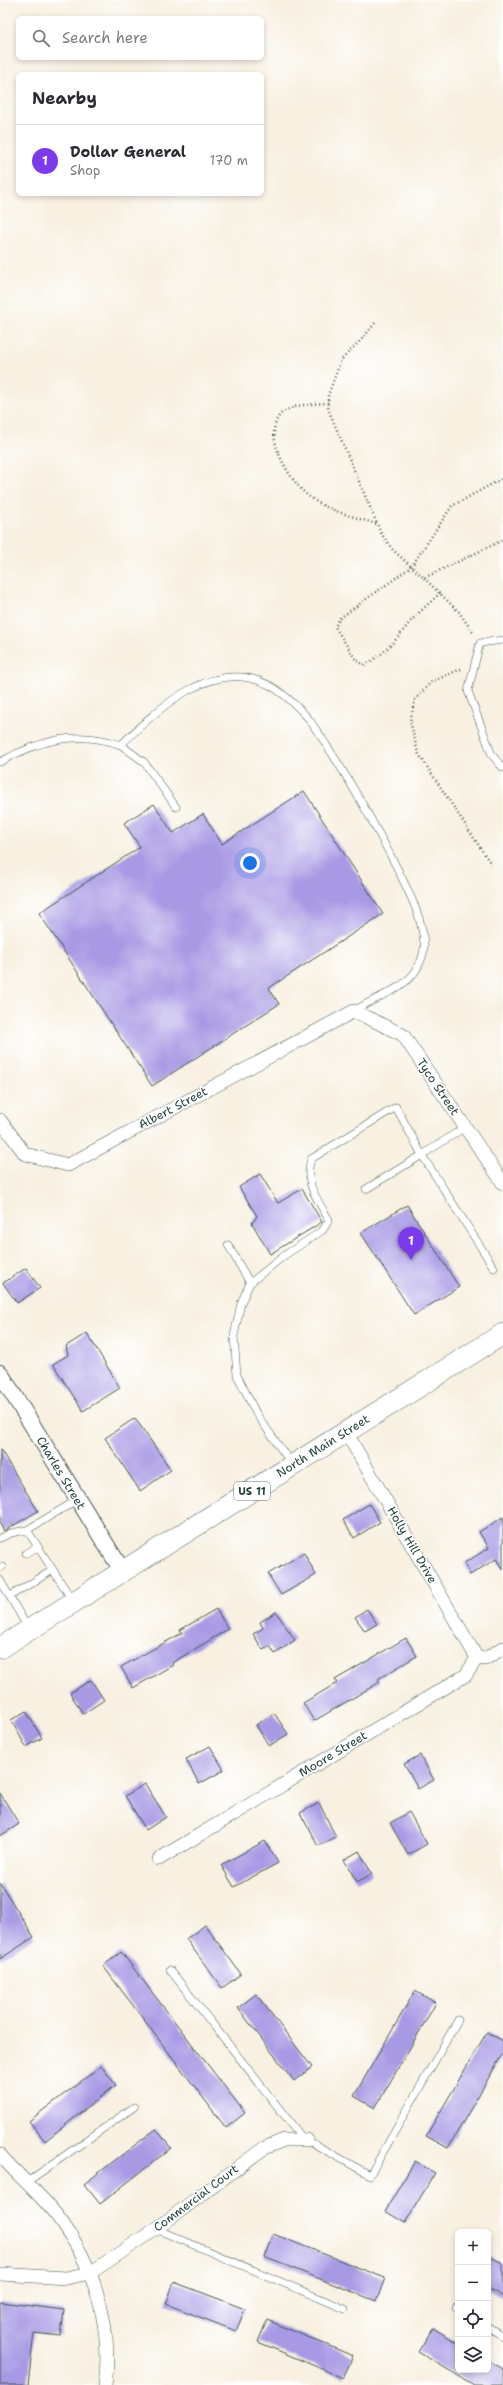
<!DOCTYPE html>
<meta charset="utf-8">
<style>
body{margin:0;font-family:"Shantell Sans",sans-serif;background:#f7f7f7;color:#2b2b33}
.controls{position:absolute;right:12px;bottom:12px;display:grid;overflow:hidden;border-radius:6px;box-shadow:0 2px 6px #0003}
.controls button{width:36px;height:36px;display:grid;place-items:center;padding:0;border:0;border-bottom:1px solid #e1e1e2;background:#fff;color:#2b2b33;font:20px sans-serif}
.you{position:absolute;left:250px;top:863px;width:14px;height:14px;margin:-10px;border:3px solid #fff;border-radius:50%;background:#1a73e8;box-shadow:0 0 0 6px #1a73e833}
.badge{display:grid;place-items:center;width:26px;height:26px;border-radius:50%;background:#7c3aed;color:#fff;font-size:13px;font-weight:700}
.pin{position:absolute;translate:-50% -33px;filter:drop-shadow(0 1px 2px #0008)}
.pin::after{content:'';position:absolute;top:21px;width:14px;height:12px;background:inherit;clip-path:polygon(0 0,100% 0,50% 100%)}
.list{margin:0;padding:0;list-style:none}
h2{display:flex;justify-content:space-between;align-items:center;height:52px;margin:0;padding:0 16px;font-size:17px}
h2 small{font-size:13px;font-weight:400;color:#7c7c81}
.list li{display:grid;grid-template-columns:26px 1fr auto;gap:12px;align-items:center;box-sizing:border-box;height:72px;padding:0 16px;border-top:1px solid #e1e1e2}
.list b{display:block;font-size:15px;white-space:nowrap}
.list p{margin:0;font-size:13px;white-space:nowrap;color:#7c7c81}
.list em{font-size:13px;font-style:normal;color:#7c7c81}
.icon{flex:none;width:22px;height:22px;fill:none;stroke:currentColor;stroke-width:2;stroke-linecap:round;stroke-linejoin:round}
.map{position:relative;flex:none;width:503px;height:2385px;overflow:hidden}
.search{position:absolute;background:#fff;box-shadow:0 2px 6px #0003;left:16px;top:16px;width:248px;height:44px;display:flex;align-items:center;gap:10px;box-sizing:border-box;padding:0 14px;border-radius:6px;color:#7c7c81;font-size:15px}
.panel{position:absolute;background:#fff;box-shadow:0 2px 6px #0003;left:16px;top:72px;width:248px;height:124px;border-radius:6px}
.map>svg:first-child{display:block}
</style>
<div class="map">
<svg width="503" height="2385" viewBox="0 0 503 2385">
<rect width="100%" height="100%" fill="#fff"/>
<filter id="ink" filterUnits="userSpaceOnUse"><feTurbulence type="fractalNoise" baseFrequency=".025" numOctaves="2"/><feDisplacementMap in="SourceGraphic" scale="8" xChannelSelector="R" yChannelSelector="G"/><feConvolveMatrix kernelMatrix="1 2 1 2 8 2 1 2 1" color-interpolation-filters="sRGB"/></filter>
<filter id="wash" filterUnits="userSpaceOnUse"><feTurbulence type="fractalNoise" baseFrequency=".012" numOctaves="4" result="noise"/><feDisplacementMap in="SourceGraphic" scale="16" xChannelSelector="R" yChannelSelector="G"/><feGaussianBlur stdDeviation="0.9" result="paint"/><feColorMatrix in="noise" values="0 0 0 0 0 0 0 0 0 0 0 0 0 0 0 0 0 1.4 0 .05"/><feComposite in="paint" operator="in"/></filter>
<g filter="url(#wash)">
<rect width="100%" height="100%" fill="#f8f0e0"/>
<g id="blocks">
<g fill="#a899e4">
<polygon points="304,791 383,914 269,988 279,1004 152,1086 39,913 140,847 124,823 154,804 173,833 203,814 222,844"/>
<polygon points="260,1174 278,1203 302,1189 322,1222 270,1254 252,1223 257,1216 239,1187"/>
<polygon points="407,1205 459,1287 414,1315 361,1233"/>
<polygon points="26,1268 40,1288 17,1303 3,1283"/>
<polygon points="87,1333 120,1388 83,1411 53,1364 68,1355 66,1346"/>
<polygon points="135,1418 171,1470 140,1491 105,1438"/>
<polygon points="0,1449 38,1511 4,1531 0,1524"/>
<polygon points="369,1504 380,1522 354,1538 343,1520"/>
<polygon points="503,1517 503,1570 496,1559 470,1575 464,1563 489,1548 479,1532"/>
<polygon points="304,1553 316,1575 281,1595 268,1574"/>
<polygon points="216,1609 228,1629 172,1663 173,1665 133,1688 121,1667 182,1633 180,1630"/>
<polygon points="367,1609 377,1624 365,1631 355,1617"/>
<polygon points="276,1612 295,1640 275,1654 270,1646 263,1650 253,1634 263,1628 260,1622"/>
<polygon points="406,1638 417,1656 378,1679 380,1682 314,1721 303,1703 337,1683 335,1680"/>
<polygon points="91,1680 104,1700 83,1714 70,1693"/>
<polygon points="26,1711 42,1738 26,1747 11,1720"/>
<polygon points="274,1713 288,1734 269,1746 256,1725"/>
<polygon points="210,1746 224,1770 199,1784 186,1759"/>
<polygon points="420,1755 434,1780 418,1789 404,1764"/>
<polygon points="145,1784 166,1817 146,1830 125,1796"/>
<polygon points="0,1793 19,1824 0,1836"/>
<polygon points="319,1803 336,1837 318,1846 300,1813"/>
<polygon points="409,1812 427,1844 408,1855 390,1823"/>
<polygon points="265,1841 278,1863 234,1887 221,1865"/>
<polygon points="359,1851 372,1874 357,1882 344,1860"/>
<polygon points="0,1883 34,1937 0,1959"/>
<polygon points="205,1925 241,1974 222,1988 186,1939"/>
<polygon points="121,1952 245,2113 226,2128 103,1966"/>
<polygon points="415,1991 436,2003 375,2108 354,2096"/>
<polygon points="256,1994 312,2067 294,2081 238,2008"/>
<polygon points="487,2032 503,2041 503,2053 448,2148 426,2136"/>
<polygon points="101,2066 116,2085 45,2141 29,2121"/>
<polygon points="156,2129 171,2148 100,2204 84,2184"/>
<polygon points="415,2161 435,2173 405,2223 385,2211"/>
<polygon points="273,2234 385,2278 376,2301 264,2257"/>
<polygon points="488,2255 503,2264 503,2297 488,2288"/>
<polygon points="174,2282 245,2309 236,2331 166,2304"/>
<polygon points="0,2302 64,2310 61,2336 34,2333 28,2385 0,2385"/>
<polygon points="267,2320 353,2356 343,2378 258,2342"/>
<polygon points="433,2328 458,2343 458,2370 488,2370 488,2360 503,2369 503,2385 474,2385 418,2352"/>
</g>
</g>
</g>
<g filter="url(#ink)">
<use href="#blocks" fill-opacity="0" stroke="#40584e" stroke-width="1"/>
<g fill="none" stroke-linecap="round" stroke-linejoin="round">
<defs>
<g id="service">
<polyline points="503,640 480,643 468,691 492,755 503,768"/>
<path d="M0,762c38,-21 78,-33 121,-17"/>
<path d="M176,807l-32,-45 -23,-17c36,-36 92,-89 148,-60 15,8 28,21 39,33 33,46 61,96 87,146 12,24 27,52 29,79 1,9 -4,21 -9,29 -14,19 -42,26 -61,39"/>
<polyline points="366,1189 422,1155 494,1268"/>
<polyline points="228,1245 250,1283"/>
<path d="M291,1463l-34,-48 -20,-40 -3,-39 7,-33 9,-20 35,-28 38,-25 6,-10c-11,-20 -26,-38 -18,-61l85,-52 26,48 43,-28"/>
<polyline points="0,1538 11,1533 27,1530"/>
<polyline points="26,1553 38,1547"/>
<polyline points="0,1568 2,1567"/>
<polyline points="0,1580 28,1628"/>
<polyline points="10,1596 53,1570"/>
<polyline points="73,1601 27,1530 77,1500"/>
<polyline points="170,1970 304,2140"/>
<polyline points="307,2140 370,2175 458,2020"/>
<polyline points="27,2182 134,2107"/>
<polyline points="156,2229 345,2309"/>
<polyline points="456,2307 458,2308"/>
<polyline points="488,2327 503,2336"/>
</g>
<g id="minor">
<polyline points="0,1120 25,1154 68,1165 354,1011 403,1035 503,1183"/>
<polyline points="346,1432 477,1658"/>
<polyline points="477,1658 485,1659 503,1648"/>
<polyline points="159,1859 466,1675 477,1658"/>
<path d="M0,2155c15,17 33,33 48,50 42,48 66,116 57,180"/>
<polyline points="0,2274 66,2278 90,2273 156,2229 264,2148 284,2140 307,2140"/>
</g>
<polyline id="tertiary" points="0,1373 123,1572"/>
<polyline id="primary" points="0,1648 503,1334"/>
</defs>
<use href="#service" stroke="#40584e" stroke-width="8"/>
<use href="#minor" stroke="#40584e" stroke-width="14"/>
<use href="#tertiary" stroke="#40584e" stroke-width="18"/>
<use href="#primary" stroke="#40584e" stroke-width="22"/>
<g stroke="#40584e" stroke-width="2.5" stroke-dasharray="1 3" stroke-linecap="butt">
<polyline points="375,323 362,339 341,360 328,395 328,409 381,533 392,549 424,578 503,540"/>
<path d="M328,403c-14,1 -33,1 -45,9 -25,20 9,73 28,86 18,13 44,19 65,26"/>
<polyline points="424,578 459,612 474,634"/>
<path d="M440,593c-9,9 -20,18 -29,28 -15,18 -25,33 -47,44l-8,-5 -21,-33 5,-9 71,-51 41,-61 51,-28"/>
<polyline points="461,669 431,682 415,700 410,721 418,753 491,864"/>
</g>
<use href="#service" stroke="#fff" stroke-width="7"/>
<use href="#minor" stroke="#fff" stroke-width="13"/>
<use href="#tertiary" stroke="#fff" stroke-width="16"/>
<use href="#primary" stroke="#fff" stroke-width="21"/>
</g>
</g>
<g text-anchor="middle" stroke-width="3" stroke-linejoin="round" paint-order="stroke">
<rect fill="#fff" stroke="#627771" stroke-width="1" x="234" y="1482" width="36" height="18" rx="3"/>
<g font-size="11" font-weight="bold" fill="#1f3d34">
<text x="252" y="1495">US 11</text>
</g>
<g font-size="12" fill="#1f3d34" stroke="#fff">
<text transform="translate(438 1087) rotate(56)" y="4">Tyco Street</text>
<text transform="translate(173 1108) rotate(-28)" y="4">Albert Street</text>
<text transform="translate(323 1446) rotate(-32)" y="4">North Main Street</text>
<text transform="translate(61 1473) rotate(59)" y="4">Charles Street</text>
<text transform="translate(412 1545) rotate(60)" y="4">Holly Hill Drive</text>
<text transform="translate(333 1754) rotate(-31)" y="4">Moore Street</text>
<text transform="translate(196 2198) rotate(-37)" y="4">Commercial Court</text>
</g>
</g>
</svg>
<div class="controls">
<button>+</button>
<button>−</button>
<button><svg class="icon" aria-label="locate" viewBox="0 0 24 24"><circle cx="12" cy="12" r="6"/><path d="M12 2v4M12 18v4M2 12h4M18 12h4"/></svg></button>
<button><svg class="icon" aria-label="layers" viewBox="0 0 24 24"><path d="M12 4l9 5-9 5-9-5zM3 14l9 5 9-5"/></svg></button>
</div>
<div class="you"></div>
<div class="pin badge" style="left:411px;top:1260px">1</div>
<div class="search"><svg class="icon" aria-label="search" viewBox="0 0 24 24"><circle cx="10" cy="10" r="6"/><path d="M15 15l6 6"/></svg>Search here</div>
<section class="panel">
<h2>Nearby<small></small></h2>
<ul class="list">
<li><span class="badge">1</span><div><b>Dollar General</b><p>Shop</p></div><em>170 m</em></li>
</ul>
</section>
</div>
